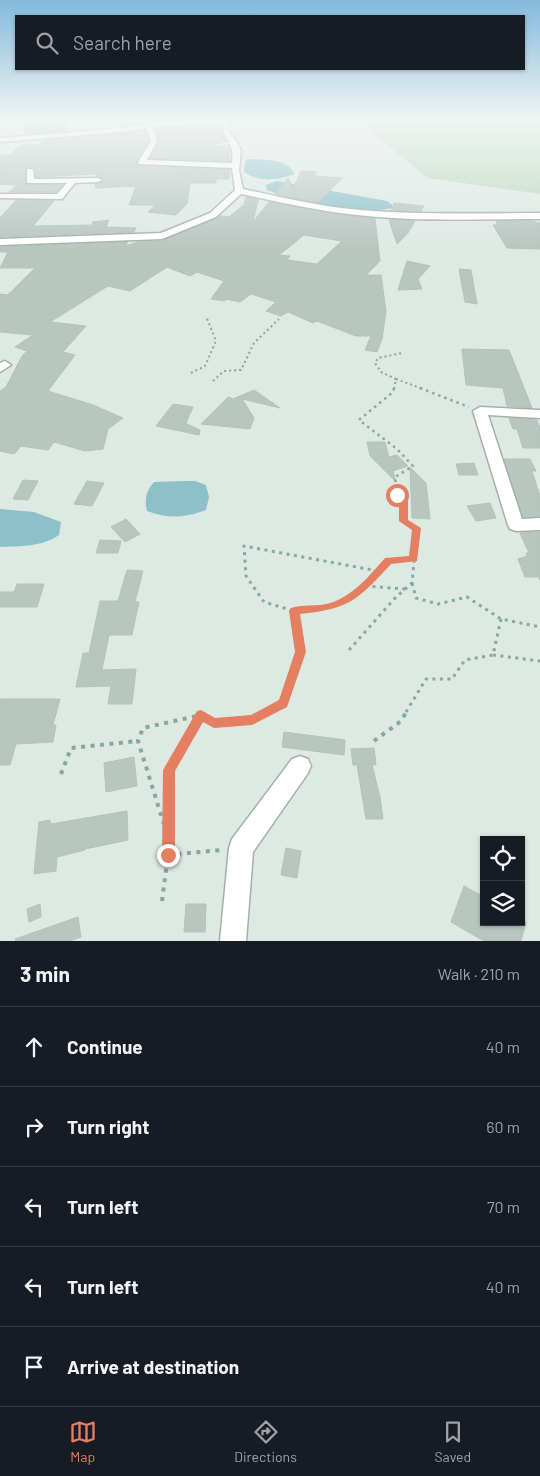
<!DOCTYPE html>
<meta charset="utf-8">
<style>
body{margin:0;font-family:Barlow,sans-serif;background:#242831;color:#f1f3f6}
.controls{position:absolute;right:15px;bottom:15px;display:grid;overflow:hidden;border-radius:0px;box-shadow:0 1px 4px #0004}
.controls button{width:45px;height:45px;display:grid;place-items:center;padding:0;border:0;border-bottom:1px solid #363941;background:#171b24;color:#f1f3f6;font:25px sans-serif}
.stop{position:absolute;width:15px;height:15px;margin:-11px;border:4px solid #e47f62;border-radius:50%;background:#fff}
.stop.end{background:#e47f62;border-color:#fff;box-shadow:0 1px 5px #0008}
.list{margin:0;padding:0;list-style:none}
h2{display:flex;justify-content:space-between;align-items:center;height:65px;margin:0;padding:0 20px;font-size:21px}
h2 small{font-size:16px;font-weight:400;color:#9ea1a6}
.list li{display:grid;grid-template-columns:32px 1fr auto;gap:15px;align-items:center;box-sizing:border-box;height:80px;padding:0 20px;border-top:1px solid #363941}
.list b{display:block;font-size:19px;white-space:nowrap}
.list em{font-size:16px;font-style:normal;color:#9ea1a6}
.icon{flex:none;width:28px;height:28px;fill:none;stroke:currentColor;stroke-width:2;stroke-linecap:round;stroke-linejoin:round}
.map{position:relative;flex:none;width:540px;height:941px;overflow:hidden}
.search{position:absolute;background:#171b24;box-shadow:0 1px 4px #0004;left:15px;right:15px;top:15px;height:55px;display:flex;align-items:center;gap:12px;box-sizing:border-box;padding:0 18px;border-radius:0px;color:#9ea1a6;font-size:19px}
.sheet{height:465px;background:#171b24}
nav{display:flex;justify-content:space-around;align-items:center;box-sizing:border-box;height:70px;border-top:1px solid #363941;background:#171b24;font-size:14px;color:#9ea1a6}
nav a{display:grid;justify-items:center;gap:2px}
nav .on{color:#e47f62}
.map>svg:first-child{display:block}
</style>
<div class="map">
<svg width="540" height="941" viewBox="0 0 540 941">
<rect width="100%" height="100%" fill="#dfe9e4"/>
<polygon fill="#bad8c1" points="355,119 540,119 540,194 428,178"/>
<g fill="#8cc1c9">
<polygon points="25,119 70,119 67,124 66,132 39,135 24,133 23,120"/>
<path d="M248,159c14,1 41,-1 46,15 -14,6 -38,9 -50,-3l1,-10z"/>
<path d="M277,181l110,20 5,4v3c-31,8 -95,-7 -125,-18l-1,-5z"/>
<path d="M184,481h11l11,4 3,12 -3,13c-22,8 -37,9 -59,1 -3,-11 -1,-20 7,-29z"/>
<path d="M0,509l34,3 27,10 -2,13c-17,12 -39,11 -59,12z"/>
</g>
<g fill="#b8c6c0" stroke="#b3c2bb" fill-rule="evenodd">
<polygon points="127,119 176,119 122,126 111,121"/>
<polygon points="220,125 225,141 213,143 211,146 215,148 229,147 230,161 150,158 159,142 155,129"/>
<polygon points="145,130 149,141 136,161 139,166 230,170 229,179 216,179 216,183 190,183 187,204 176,215 148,212 156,205 129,205 136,186 96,188 95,184 103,182 104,179 96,176 96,174 36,177 34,168 27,167 25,169 26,184 63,185 56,192 9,192 17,185 0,184 0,155 10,155 20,145 40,145 43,140"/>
<polygon points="301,171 317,172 314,176 342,178 322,199 317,203 275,194 288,178 293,189"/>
<path d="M246,197l12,3 -5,22 16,-20 59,11 47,6 5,42 -14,14h15l5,36 -4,28 -5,13 -12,-2 6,-14h-15l-39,-15 -4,2 -25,-11 -7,4 -15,-5 10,-9 -25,-8 -11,8 -14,-3 -1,2 -14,-2 13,-18 -27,-9 -7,4 -23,-9 -37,24 -22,-5 -58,36 36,4 -23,26 12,3 -27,36 45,14 30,13 -15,11 -5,20 -18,2 -31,-9 -6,8 -27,-4 -7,8 -14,-3v-60l6,-4 16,-31 5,-5 -12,-4 18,-12 -33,-3v-38l7,1 4,-3 24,-24h-35l8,-16h-8v-5l128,-5 -3,4 13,-4 24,-1 57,-25 10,1 15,-12zM304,235l38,6 -25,23 -30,-4 3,-4 -11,-1z"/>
<polygon points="16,200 54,201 33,226 92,225 93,222 109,220 106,227 136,228 134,232 0,237 0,218"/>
<polygon points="394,203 424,206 421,211 391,210"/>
<polygon points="389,220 402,220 415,221 408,233 397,244"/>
<polygon points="496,221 531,221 540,223 540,249 507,248 493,225 497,225"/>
<polygon points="407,261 430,266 418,279 422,289 398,290"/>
<polygon points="459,269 471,270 477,304 465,302"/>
<polygon points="462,349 509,350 532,408 507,406 503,388 466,385"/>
<polygon points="254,390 280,408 242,399 254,418 250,429 201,424 228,397 233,399"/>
<polygon points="173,404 193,407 186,423 183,422 200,430 199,435 156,426"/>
<polygon points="509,418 537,420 540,428 540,448 523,448 517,429 513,429"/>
<polygon points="367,442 385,442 389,457 397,455 408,466 393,471 396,482 370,456"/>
<polygon points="504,459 530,459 536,471 532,471 540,496 540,516 523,517"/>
<polygon points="474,463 478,475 459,475 456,464"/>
<polygon points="410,467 426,483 430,519 412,518"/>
<polygon points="23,480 38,481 28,500 13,499"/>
<polygon points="87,481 104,483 92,506 74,504"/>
<polygon points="490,503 496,518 476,521 467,506"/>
<polygon points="126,519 140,534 125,542 111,527"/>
<polygon points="540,532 540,580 539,577 525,577 518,559 527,556 526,553 529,553 520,533"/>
<polygon points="100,540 121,541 118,553 96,553"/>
<polygon points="127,570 143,571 135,602 139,602 132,635 109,635 102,670 136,669 132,704 108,704 111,686 76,687 83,653 89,653 100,601 118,601"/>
<polygon points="17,584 44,584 37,607 0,607 0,592 14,592"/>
<polygon points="0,699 60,699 53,725 56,725 53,742 16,744 10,765 0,765"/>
<polygon points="284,732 345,740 344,755 282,747"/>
<polygon points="374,748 376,765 372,765 380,797 383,819 366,819 357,765 353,765 351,749"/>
<polygon points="134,757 137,786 106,792 104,763"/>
<polygon points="127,811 128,840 85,849 85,850 57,857 56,871 34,874 39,822 50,820 51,824"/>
<polygon points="286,848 301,851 297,878 281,875"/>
<polygon points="464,886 484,897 484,922 526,922 521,941 484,941 451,922"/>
<polygon points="40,904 41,917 29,922 27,909"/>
<polygon points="186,904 206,904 205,932 184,932"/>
<polygon points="78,917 81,937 70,941 16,941 15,939"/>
</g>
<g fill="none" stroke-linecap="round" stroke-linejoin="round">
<defs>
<polygon id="service" points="234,141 235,143 215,146 213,145"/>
<g id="minor">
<path d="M96,119h7l19,9 42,-7 69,-2 -5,3 1,10 8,10 4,9 -2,20 4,18c38,8 77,18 117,21 60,5 120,3 180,3v6c-61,0 -123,3 -183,-4 -39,-4 -78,-13 -116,-21l-25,23 -54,22 -162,6v-6l161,-6 49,-20 25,-23 -3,-22 -93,-4 -1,-2 13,-21 -5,-13 -25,4 -121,10v-4l113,-9zM222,123c1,19 13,16 10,40l-85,-3 10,-19 -4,-14z"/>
<polygon points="27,169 33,169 34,179 98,178 102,180 98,182 75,183 62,199 59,199 0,198 0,194 57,194 67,183 27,183"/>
<polygon points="5,361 11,365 0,372 0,363"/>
<polygon points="480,407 540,410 540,418 488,415 522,519 540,518 540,530 516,531 510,529 508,525 473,411"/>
<polygon points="300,756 308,759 311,766 308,773 253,852 246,941 220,941 229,848 232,839 292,759"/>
</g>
</defs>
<use href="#service" stroke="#a3b0ab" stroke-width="2"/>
<use href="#minor" stroke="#a3b0ab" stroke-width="3"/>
<g stroke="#83aa9c" stroke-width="2" stroke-dasharray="2 3" stroke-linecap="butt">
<polyline points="191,373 205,366 216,341 206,316"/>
<polyline points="396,379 423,389"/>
<polyline points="213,381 224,371 241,370 254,343 279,319"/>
<polyline points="394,389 396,379 381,372 375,363 378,358 402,353"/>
</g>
<g stroke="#83aa9c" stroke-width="2.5" stroke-dasharray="2.5 4" stroke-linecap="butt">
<polyline points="394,388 393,392 359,420 397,449 413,466 395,477 397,495 403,499 404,521 417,528 417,532"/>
<polyline points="420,388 469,407"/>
</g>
<g stroke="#83aa9c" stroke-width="3" stroke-dasharray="3 4.5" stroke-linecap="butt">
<polyline points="378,571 244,546 246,576 264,602 294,611 329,607 342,603 365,586 388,561 413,559"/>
<polyline points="412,583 416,598 438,604 467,597 501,619 540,627"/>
<polyline points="365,586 405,589"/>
<polyline points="349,650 396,597 412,583 417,530"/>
<polyline points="493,655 540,661"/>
<polyline points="267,712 283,704 301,652 294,611"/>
<polyline points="406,712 426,679 452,679 465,660 493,655 501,619"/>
</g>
<g stroke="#83aa9c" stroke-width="4" stroke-dasharray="4 5.5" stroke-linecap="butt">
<polyline points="374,741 401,721 407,711"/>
<polyline points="61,774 71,748 138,741"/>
<polyline points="167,834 138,741 143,728 201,715"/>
<polyline points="168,855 221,850"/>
<polyline points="162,901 168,855 169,770 201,715 213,723 252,720 269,711"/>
</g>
<use href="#service" fill="#fff" fill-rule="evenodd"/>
<use href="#minor" fill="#fff" fill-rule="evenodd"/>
</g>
<linearGradient id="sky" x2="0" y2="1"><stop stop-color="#83b9dc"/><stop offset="0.48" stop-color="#f1f5f3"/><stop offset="1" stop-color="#f1f5f3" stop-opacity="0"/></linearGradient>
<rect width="540" height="250" fill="url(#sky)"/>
<path fill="#e47f62" d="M397,492l11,7v21l13,8 -4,33 -26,3c-33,36 -42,45 -91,50l6,38 -19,55 -35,18 -38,3 -11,-6 -28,49v84l-2,5 -5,2 -5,-2 -1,-5 1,-85 34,-59 4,-1 14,8 36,-3 28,-15 16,-48 -6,-41 2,-3c12,-4 26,-1 39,-5 22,-6 40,-28 55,-45l24,-2 3,-26 -13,-9v-21l-6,-5z"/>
</svg>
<div class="controls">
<button><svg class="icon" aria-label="locate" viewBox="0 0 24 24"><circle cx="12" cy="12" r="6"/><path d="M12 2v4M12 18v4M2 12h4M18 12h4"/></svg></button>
<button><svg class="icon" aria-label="layers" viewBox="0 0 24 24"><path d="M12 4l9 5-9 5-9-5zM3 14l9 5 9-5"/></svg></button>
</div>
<div class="stop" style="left:397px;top:495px"></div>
<div class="stop end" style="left:168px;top:855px"></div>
<div class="search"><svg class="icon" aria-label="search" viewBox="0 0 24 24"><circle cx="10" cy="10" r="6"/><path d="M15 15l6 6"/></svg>Search here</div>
</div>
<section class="sheet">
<h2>3 min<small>Walk · 210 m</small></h2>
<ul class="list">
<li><svg class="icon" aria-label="ahead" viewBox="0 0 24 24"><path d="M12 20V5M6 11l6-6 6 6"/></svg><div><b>Continue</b></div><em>40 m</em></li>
<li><svg class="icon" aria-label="right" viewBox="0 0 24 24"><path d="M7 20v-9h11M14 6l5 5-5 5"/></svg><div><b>Turn right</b></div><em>60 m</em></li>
<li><svg class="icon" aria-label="left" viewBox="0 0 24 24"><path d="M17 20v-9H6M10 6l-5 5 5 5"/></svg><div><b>Turn left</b></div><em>70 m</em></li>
<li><svg class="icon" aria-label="left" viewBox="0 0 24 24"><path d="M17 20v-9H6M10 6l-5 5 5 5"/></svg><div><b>Turn left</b></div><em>40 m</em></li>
<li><svg class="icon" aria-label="arrive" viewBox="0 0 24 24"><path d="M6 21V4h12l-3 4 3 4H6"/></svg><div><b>Arrive at destination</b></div></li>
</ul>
</section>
<nav>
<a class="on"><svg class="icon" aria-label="map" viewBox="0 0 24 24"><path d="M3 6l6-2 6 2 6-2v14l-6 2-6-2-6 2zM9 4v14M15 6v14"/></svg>Map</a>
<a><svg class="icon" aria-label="directions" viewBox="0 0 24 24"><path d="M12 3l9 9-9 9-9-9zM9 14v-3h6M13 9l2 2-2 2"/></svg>Directions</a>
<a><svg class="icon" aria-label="saved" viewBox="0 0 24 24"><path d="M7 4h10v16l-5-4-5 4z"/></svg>Saved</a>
</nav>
